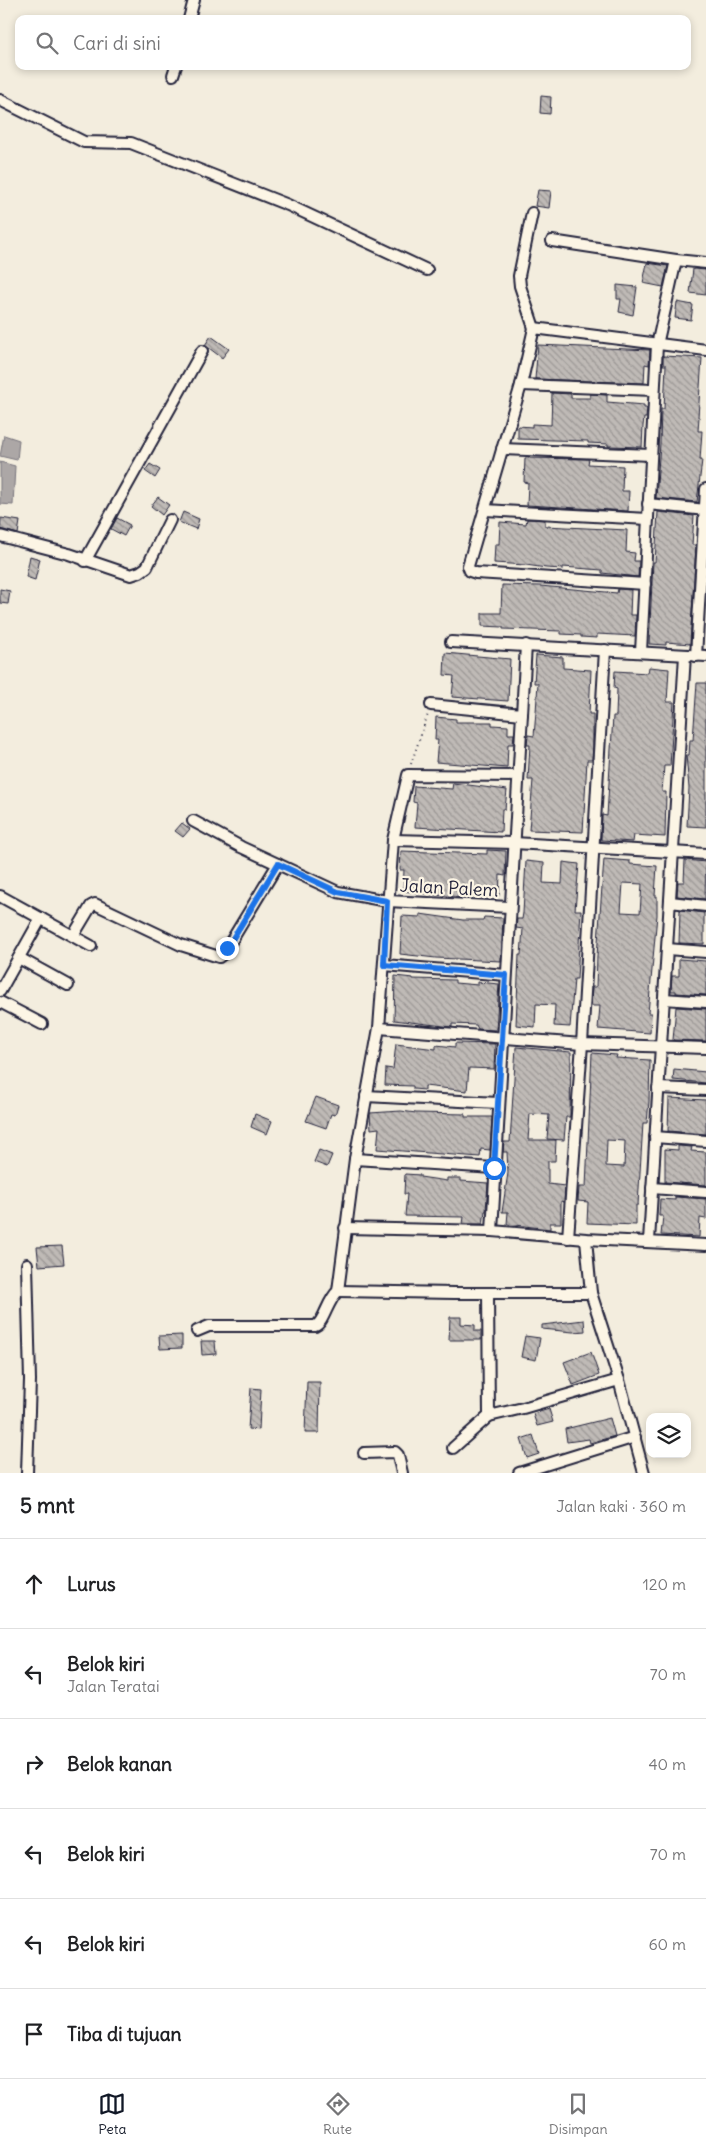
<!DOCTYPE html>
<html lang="id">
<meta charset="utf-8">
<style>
body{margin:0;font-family:Delius,sans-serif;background:#f6f6f6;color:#202124}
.controls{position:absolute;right:15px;bottom:15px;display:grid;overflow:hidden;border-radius:10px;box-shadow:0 2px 8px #0003}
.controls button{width:45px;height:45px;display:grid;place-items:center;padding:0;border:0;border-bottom:1px solid #e0e0e0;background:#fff;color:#202124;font:25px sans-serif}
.stop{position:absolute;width:15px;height:15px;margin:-11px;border:4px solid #1a73e8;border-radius:50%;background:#fff}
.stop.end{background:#1a73e8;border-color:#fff;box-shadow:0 1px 5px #0008}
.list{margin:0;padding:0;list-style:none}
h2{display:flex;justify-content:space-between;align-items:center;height:65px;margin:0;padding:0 20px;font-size:21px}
h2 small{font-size:16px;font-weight:400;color:#757577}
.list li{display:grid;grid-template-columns:32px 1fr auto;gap:15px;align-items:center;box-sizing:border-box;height:90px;padding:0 20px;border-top:1px solid #e0e0e0}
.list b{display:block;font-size:19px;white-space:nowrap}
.list p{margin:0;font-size:16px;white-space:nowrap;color:#757577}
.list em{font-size:16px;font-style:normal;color:#757577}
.icon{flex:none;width:28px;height:28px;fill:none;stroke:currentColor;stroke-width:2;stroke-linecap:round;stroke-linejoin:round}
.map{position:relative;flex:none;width:706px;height:1473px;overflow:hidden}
.search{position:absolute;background:#fff;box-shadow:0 2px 8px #0003;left:15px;right:15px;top:15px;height:55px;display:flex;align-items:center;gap:12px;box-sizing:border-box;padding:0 18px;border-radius:10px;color:#757577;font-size:19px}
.sheet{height:605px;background:#fff}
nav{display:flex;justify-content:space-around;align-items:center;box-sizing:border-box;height:70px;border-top:1px solid #e0e0e0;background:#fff;font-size:14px;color:#757577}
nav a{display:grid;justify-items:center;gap:2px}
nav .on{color:#111827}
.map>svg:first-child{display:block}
</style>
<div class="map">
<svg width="706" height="1473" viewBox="0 0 706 1473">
<defs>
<pattern id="building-back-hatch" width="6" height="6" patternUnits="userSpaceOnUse" patternTransform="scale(1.25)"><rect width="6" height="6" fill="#bfbab6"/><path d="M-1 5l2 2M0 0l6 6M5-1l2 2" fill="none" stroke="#9b9795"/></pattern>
</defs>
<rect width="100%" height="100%" fill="#f3edde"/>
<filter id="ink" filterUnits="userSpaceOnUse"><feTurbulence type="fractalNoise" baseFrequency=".02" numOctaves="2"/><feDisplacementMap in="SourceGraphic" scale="10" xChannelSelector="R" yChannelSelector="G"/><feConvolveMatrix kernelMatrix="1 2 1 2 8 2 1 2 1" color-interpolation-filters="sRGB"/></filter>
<g filter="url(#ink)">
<g fill="#aca7a6" stroke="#75727b">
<polygon points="4,435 19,440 17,460 0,456"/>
<polygon points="0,462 15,466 13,505 0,504"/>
</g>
<g fill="url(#building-back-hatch)" stroke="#22223b" fill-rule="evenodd">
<polygon points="541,96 551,97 550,114 540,113"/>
<polygon points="538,190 551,191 549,208 535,206"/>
<polygon points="647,263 668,266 663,287 643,283"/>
<polygon points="693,269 706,270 706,295 690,293"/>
<polygon points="617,285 637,287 633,315 619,312 621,299 617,299"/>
<polygon points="677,302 693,305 691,320 675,318"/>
<polygon points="211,336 229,349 222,358 205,345"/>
<polygon points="538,345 650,350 649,365 645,364 644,383 535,379"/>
<polygon points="663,356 702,358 698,417 699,417 698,431 702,431 700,460 702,460 697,502 656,498 660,444 661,409 664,409 666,365 663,365"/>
<polygon points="552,393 571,394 571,398 590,398 590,394 607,395 607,402 644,405 644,408 647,408 646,418 644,418 643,426 642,447 608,446 608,444 588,443 588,441 518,439 518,426 532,427 532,424 551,425"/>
<polygon points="525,458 589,459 588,464 623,466 622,491 629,491 628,511 527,505 528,483 524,482"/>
<polygon points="150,464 160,470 155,478 145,471"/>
<polygon points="158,497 169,505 162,515 151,506"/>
<polygon points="183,512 199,519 196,529 179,522"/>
<polygon points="658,512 694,516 692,545 696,545 690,644 666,642 666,645 649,644 653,562 655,562"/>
<polygon points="1,518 20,521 18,534 0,529"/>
<polygon points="117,518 130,525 124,536 111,529"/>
<polygon points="527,519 545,520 545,526 627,530 626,552 635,553 634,561 639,561 638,577 602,573 602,570 563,567 563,569 546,568 526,565 494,563 495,544 499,544 500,522 526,524"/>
<polygon points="30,556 40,559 35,580 26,577"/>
<polygon points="502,585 540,586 617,593 618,589 631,590 630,615 636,615 635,636 597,634 597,638 581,637 581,635 561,634 561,631 503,629 503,627 482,626 482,613 501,613"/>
<polygon points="0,589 10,591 8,604 0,603"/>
<polygon points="445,653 510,659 508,701 452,697 454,676 444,675"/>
<polygon points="536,655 563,657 563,668 591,670 589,714 593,714 593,746 592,760 587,760 583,832 529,830 533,780 528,780 530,745 527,745 528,735 534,736 536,712 538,683 534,683"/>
<polygon points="649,667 669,669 667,702 674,702 670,766 664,766 662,792 666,792 665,837 634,835 633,842 601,840 602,815 607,816 613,716 616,716 617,689 614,688 615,671 648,673"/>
<polygon points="697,683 706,683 706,827 687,826 689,788 686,755 689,755 690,740 693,740"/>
<polygon points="436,717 456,719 456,722 492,722 492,725 508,726 508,734 514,734 513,744 508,744 507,768 436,762 438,740 435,740"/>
<polygon points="453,783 507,790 505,809 502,809 501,832 415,827 417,803 413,802 414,786 452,789"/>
<polygon points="182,823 190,829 183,837 175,831"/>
<polygon points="487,850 506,851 505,876 500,875 499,896 464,895 463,898 403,891 404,870 400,870 401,851 487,854"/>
<path d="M604,859l26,2v3l27,2 -2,30h2v19l-9,98h3l-1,20 -52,-4 2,-23h-9l1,-19h4l1,-31zM623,883l19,1 -2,29 -19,-1z"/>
<polygon points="685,860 706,862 705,899 677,896 678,882 684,882"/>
<polygon points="526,861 544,863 543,883 562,884 563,862 579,864 575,910 581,910 577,979 574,979 570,1027 554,1026 555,1005 536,1004 535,1027 516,1025 519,955 521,955 523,929 516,928 517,919 522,919 523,913"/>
<polygon points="680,910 704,913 704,944 679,943"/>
<polygon points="420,914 463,920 483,920 484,917 503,918 501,961 436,958 400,954 402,916 420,917"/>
<polygon points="679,959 706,961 706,995 676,993 676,991 671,991 672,976 679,976"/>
<polygon points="395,976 413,978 413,979 455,980 455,983 478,985 478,982 499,984 496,1030 478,1029 476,1025 452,1024 452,1027 394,1020"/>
<polygon points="676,1007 706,1009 706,1041 673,1040"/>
<polygon points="455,1043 495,1044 494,1069 469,1068 467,1091 425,1086 425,1090 413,1089 413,1086 385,1085 386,1068 393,1069 396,1044 436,1049 436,1045 455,1047"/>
<polygon points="516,1047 571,1052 570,1117 566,1117 564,1140 547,1139 549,1115 530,1114 528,1140 556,1140 555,1161 548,1161 548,1184 565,1186 564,1202 561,1201 561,1223 550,1223 550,1229 507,1224 508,1212 502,1212 508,1173 507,1152 503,1152 504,1142 510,1142"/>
<path d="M592,1053l25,2 -1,3 34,2 -1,41 -2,22h-4l-5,82h-2v20l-49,-2 1,-21 -10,-1 1,-14h7zM607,1140l18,1 -1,26 -18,-1z"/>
<polygon points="674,1069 706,1072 706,1083 673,1080"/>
<polygon points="316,1097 338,1105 335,1115 331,1114 326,1128 306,1121"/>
<polygon points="669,1098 706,1100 706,1134 668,1131"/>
<polygon points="401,1111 416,1113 465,1114 465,1117 492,1117 490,1150 481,1149 480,1157 377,1149 379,1128 371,1129 370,1113"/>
<polygon points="255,1114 272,1121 267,1134 251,1127"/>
<polygon points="678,1146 692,1147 691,1151 706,1152 706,1185 665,1182 665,1149 678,1150"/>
<polygon points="319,1150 332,1155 327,1167 314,1162"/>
<polygon points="405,1174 420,1175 420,1177 447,1181 447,1178 461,1178 461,1181 488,1183 486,1211 485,1211 483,1224 463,1224 464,1217 405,1216 407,1194 404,1194"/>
<polygon points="675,1197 706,1199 706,1219 700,1218 699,1237 661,1235 663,1216 659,1216 660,1199 675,1200"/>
<polygon points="62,1246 64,1264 39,1266 37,1247"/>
<polygon points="450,1317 461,1317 461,1324 475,1325 475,1331 481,1331 481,1340 449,1340"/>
<polygon points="584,1320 585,1331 573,1332 542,1329 542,1325"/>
<polygon points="182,1335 182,1348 160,1349 159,1336"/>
<polygon points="525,1336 540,1338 536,1360 521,1357"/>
<polygon points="201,1341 215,1341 216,1354 202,1355"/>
<polygon points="591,1352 599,1375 573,1385 564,1362"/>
<polygon points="307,1382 320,1382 319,1433 305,1433"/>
<polygon points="251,1388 261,1389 259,1430 248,1429"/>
<polygon points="549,1409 553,1422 537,1426 533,1414"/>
<polygon points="610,1418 615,1436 590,1443 589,1439 567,1442 565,1429"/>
<polygon points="533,1435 539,1454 527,1458 521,1439"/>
</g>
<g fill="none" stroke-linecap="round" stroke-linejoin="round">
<defs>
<g id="minor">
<polyline points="189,19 194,0"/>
<polyline points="173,75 176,66"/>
<polyline points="0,100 84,142 131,143 288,205 427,270"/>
<polyline points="532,213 519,276 520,286 534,328"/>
<polyline points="552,241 676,260 706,263"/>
<polyline points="521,385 654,390"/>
<polyline points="502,449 651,455"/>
<polyline points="648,504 706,510"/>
<polyline points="485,510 648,519"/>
<polyline points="0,536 69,554 131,575 140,572 147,567 170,520"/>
<polyline points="85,561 202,351"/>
<polyline points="645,584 476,573 470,571 468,566 521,385 534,328 706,350"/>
<polyline points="451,642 706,656"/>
<polyline points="641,652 657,345 676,260"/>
<polyline points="696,656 706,489"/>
<polyline points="431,705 522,714"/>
<polyline points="193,821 241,847 338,892 387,901 510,907"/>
<polyline points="393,840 514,843 706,854"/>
<polyline points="0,896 91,946"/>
<polyline points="670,902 706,906"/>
<polyline points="73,936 91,906 95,904 181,945 219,957 224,953 278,864"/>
<polyline points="667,949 706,952"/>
<polyline points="19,958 68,985"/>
<polyline points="384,965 506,975"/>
<polyline points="0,991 41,918"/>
<polyline points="664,999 706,1002"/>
<polyline points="0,1002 42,1024"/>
<polyline points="379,1028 582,1044 706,1048"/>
<polyline points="658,1088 706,1090"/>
<polyline points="366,1096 498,1103"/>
<polyline points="655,1137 706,1141"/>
<polyline points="355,1159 494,1168"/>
<polyline points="652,1188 706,1192"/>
<polyline points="345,1228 492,1231 586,1239 706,1245"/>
<polyline points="492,1231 526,645"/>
<polyline points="568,1238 582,1044 605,650"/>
<polyline points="586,1239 591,1293 619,1380 644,1473"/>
<polyline points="649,1241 685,655"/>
<polyline points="27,1264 30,1380 27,1473"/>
<polyline points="338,1291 454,1293 591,1293"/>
<path d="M197,1331l12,-5h106c9,-3 12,-25 23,-35l17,-132 24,-131 14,-188 15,-65 110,1"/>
<polyline points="489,1416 523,1408 619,1380"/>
<polyline points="453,1448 489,1416 488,1293"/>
<polyline points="364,1453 395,1452 398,1455 402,1473"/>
<polyline points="519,1473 635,1437"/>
</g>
</defs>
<use href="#minor" stroke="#22223b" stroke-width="14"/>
<polyline stroke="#22223b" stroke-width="2" stroke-dasharray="1 4" stroke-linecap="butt" points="411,764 428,714"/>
<use href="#minor" stroke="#fcf5e5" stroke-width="10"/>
</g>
</g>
<g fill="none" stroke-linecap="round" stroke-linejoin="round" filter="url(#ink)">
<polyline stroke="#1a73e8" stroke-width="6" points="227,948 278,864 338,892 387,901 384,965 506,975 494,1168"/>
</g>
<g text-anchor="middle" stroke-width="4.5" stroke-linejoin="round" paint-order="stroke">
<g font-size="18" fill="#22223b" stroke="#fcf5e5">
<text transform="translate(449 888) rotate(3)" y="6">Jalan Palem</text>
</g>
</g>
</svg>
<div class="controls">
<button><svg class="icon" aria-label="layers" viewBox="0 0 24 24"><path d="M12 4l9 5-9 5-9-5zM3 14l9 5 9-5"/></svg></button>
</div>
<div class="stop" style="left:494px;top:1168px"></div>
<div class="stop end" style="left:227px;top:948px"></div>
<div class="search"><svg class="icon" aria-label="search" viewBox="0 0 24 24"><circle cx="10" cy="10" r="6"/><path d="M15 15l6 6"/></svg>Cari di sini</div>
</div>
<section class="sheet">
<h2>5 mnt<small>Jalan kaki · 360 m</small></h2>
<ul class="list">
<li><svg class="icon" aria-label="ahead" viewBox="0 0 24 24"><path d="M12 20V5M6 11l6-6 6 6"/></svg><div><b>Lurus</b></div><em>120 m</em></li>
<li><svg class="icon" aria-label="left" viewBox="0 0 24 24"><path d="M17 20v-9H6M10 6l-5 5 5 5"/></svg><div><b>Belok kiri</b><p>Jalan Teratai</p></div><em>70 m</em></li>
<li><svg class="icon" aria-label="right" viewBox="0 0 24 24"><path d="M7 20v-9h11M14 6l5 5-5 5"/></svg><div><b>Belok kanan</b></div><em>40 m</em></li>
<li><svg class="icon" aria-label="left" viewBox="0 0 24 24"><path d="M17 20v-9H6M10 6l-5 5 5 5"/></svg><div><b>Belok kiri</b></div><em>70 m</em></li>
<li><svg class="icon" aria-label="left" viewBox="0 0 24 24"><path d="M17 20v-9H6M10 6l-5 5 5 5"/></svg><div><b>Belok kiri</b></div><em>60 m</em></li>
<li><svg class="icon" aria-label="arrive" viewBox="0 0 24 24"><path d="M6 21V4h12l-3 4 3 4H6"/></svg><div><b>Tiba di tujuan</b></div></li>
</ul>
</section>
<nav>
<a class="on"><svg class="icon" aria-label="map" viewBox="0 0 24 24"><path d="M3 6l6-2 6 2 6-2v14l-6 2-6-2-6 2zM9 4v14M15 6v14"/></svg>Peta</a>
<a><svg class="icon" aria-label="directions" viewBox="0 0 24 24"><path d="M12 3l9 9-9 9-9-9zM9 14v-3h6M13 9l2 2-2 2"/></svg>Rute</a>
<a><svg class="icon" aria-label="saved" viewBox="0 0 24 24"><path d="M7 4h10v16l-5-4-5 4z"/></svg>Disimpan</a>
</nav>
